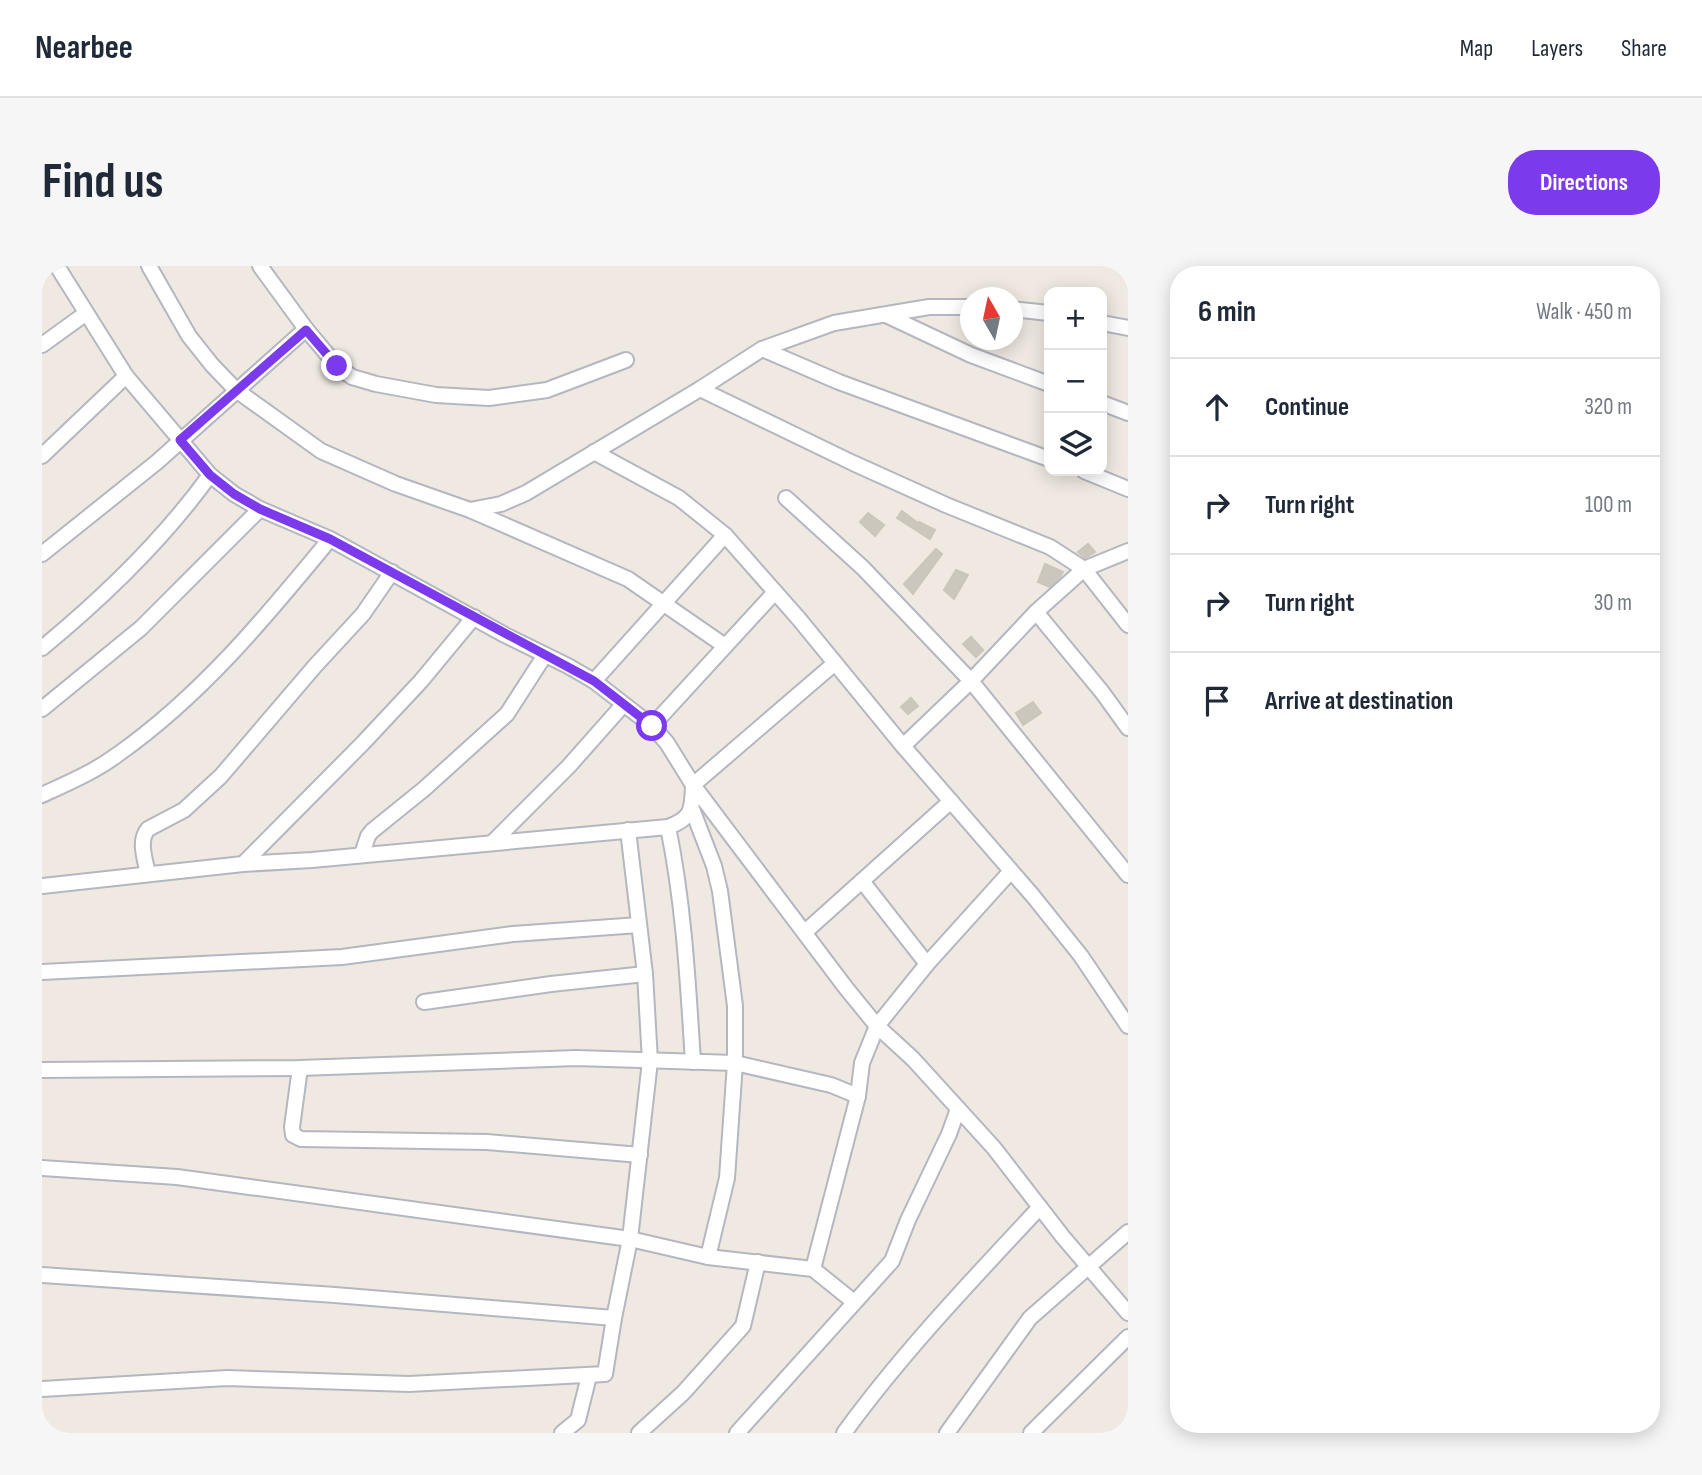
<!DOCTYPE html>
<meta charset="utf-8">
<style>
body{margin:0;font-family:"Sofia Sans Condensed",sans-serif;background:#f6f6f7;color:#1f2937}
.controls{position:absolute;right:21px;top:21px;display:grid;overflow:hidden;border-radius:14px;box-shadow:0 4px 18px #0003}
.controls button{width:63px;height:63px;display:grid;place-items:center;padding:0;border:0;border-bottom:2px solid #e0e1e3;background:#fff;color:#1f2937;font:35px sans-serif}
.compass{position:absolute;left:918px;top:21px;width:63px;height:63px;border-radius:50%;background:#fff;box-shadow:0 4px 18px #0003;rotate:351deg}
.stop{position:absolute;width:21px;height:21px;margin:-16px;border:5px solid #7c3aed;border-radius:50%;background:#fff}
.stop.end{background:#7c3aed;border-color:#fff;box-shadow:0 2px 7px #0008}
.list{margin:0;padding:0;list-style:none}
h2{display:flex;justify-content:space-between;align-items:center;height:91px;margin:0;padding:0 28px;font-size:30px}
h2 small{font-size:23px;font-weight:400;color:#747a83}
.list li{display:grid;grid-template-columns:46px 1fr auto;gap:21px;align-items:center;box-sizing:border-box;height:98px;padding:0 28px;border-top:2px solid #e0e1e3}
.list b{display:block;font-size:26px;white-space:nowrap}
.list em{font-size:23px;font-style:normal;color:#747a83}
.icon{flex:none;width:38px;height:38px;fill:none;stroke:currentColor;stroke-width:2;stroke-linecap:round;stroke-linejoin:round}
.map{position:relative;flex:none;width:1086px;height:1167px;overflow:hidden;border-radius:28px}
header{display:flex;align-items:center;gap:42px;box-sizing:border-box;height:98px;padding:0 35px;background:#fff;border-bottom:2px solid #e0e1e3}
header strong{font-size:33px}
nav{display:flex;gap:38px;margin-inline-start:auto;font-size:24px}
.intro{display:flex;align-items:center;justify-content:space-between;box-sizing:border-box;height:168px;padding:0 42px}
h1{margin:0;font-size:49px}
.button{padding:18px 32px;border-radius:28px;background:#7c3aed;color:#fff;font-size:24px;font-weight:700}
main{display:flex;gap:42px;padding:0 42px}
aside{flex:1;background:#fff;border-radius:28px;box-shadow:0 4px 18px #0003}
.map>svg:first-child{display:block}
</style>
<header>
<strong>Nearbee</strong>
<nav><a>Map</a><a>Layers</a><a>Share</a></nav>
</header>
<div class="intro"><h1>Find us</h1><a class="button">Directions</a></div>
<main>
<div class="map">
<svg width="1086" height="1167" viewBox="0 0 1086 1167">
<rect width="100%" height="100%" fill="#efe9e1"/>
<g fill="#cbc7bf" stroke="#cbc5ba" stroke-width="2">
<polygon points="860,245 876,257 877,256 893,264 888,273 855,252"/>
<polygon points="826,247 842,259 833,270 818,256"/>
<polygon points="1046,278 1053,286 1043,292 1036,286"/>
<polygon points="894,283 900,288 871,328 862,318"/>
<polygon points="1003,298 1021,306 1018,311 1008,321 996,316"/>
<polygon points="914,304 926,309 912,333 902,324"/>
<polygon points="929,371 941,384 934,391 921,378"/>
<polygon points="869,432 876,440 866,448 859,441"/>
<polygon points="991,436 999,447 981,459 974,447"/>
</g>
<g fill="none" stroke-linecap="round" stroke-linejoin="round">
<defs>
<g id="minor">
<polyline points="15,0 84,110 168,209 192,228 218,243 288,273 463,369 526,400 552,415 610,460 625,477 651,519 804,722 835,760 871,793 952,882 1021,971 1086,1047"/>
<polyline points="107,0 147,70 170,99 194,124 279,185 354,218 428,244 586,313 683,380"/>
<polyline points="218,0 264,63 295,100 310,111 334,118 394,129 447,132 505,124 584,94"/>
<polyline points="970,43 1007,47"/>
<polyline points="844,49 929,89 1007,118"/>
<polyline points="1060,57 1086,62"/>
<polyline points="0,79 43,48"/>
<polyline points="720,83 797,116 1007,193"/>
<polyline points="658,123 811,197 904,239 1008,281 1042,303 1086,359"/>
<polyline points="1060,137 1086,147"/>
<polyline points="552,186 637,232 683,269 757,353 861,480 991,630 1039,690 1086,760"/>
<polyline points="0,190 84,110"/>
<polyline points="1042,205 1086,223"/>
<polyline points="744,232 821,302 929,415 1086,609"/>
<polyline points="428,244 459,238 484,227 658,123 720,83 792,57 887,41 928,41"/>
<polyline points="0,288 115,196 264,63"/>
<polyline points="994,346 1060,426 1086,462"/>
<path d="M0,382c62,-51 121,-108 168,-173"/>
<polyline points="552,415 683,269"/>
<polyline points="0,443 99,362 218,243"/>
<polyline points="610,460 733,326"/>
<polyline points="861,480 929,415 994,346 1042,303 1086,285"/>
<path d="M0,529c26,-12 52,-23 75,-40 84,-59 148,-137 213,-216"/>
<polyline points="650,543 672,600 678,625 693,740 693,797 685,912 666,991"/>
<path d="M626,561c16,78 20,156 25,235"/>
<polyline points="451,576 527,500 581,439"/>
<polyline points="320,588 326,570 330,565 382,523 465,448 503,389"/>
<polyline points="201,598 321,477 379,415 432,351"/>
<path d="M106,608c-3,-15 -10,-33 0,-45l36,-19 37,-34 94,-110 48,-52 29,-42"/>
<polyline points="820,615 885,698"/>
<path d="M0,620l201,-22 69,-4 356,-33c25,-9 24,-18 25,-42l142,-122"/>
<polyline points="763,666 909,535"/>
<polyline points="0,706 300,691 471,668 597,659"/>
<polyline points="382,736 509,718 603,708"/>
<polyline points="258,802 250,861 251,869 259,873 445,876 598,889"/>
<polyline points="0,804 258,802 534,792 693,797 789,819 816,830"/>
<polyline points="0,902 135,911 588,973 666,991 771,1003 812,1036"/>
<polyline points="771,1003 816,830 820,797 835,760 885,698 969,605"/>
<polyline points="0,1009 293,1029 572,1052"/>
<polyline points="0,1123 185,1112 367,1118 563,1108 572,1052 588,973 608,795 603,708 586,564"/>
<polyline points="520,1167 536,1154 547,1110"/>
<polyline points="597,1167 641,1127 701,1060 716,996"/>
<polyline points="695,1167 850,995 866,954 907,868 916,843"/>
<path d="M802,1167c59,-81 128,-153 196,-226"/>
<polyline points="905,1167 988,1052 1086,966"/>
<polyline points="989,1167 1086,1071"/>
<polyline points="1085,1167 1086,1166"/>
</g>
</defs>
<use href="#minor" stroke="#b4b7c1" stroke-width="18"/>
<use href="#minor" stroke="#fff" stroke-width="14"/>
</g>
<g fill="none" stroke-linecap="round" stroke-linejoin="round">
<polyline stroke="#7c3aed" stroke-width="9" points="295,100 264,64 138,174 168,209 192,228 218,243 288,273 552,415 610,460"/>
</g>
</svg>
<div class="controls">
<button>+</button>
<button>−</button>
<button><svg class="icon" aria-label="layers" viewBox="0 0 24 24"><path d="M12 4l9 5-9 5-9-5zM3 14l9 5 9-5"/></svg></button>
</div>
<svg class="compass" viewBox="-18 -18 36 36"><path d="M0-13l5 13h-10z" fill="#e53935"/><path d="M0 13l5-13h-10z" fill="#747a83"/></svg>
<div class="stop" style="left:610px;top:460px"></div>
<div class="stop end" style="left:295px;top:100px"></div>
</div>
<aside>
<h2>6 min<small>Walk · 450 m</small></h2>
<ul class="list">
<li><svg class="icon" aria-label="ahead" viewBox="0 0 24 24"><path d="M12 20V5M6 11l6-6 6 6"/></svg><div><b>Continue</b></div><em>320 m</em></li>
<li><svg class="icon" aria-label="right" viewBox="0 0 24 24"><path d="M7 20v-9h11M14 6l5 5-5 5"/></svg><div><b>Turn right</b></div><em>100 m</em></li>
<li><svg class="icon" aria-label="right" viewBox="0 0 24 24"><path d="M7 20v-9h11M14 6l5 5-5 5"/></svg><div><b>Turn right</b></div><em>30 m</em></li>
<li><svg class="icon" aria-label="arrive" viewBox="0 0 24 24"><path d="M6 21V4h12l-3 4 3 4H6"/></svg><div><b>Arrive at destination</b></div></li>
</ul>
</aside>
</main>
